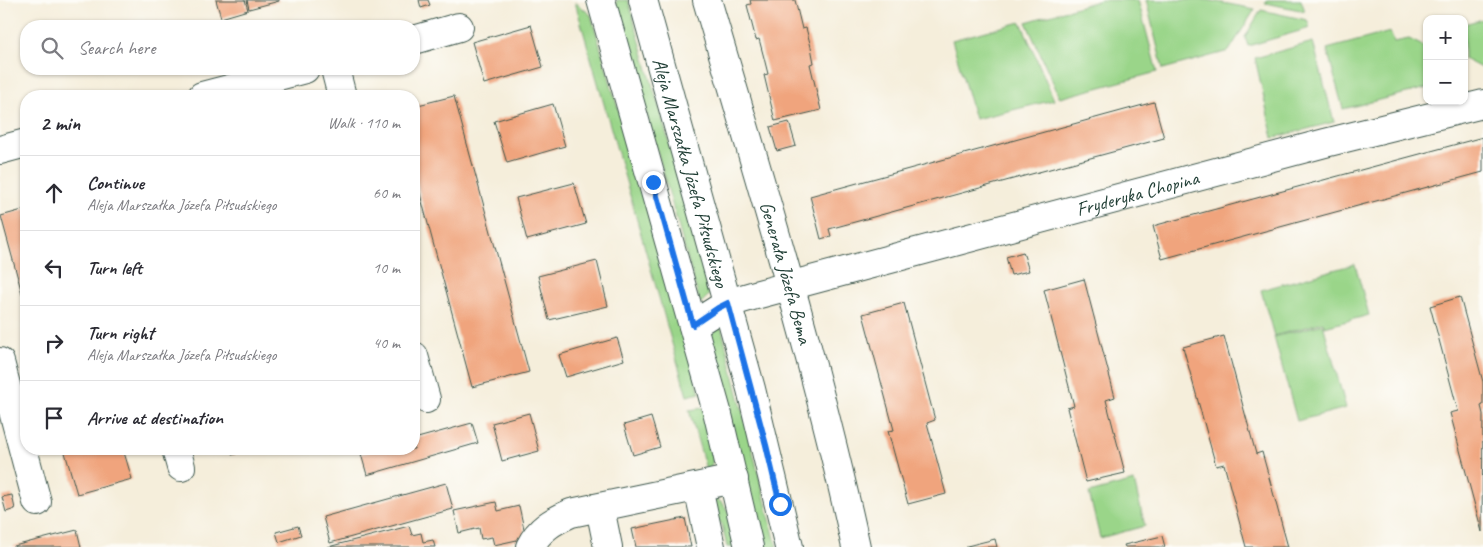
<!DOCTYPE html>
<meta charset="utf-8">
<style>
body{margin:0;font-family:Caveat,sans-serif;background:#f7f7f7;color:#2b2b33}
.controls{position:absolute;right:15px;top:15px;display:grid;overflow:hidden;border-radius:10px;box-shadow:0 1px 4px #0004}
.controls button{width:45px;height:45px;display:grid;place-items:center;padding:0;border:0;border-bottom:1px solid #e1e1e2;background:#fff;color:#2b2b33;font:25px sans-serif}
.stop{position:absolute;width:15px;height:15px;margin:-11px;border:4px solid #1a73e8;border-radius:50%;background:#fff}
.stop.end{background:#1a73e8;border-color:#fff;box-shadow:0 1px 5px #0008}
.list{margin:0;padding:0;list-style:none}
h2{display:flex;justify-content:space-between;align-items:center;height:65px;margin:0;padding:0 20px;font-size:21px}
h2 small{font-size:16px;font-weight:400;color:#7c7c81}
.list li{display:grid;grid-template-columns:32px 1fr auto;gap:15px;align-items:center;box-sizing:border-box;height:75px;padding:0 20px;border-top:1px solid #e1e1e2}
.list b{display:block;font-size:19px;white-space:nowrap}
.list p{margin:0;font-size:16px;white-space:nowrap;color:#7c7c81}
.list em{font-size:16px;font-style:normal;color:#7c7c81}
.icon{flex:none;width:28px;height:28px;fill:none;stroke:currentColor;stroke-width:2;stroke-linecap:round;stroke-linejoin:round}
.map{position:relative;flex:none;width:1483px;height:547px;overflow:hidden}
.search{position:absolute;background:#fff;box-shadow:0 1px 4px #0004;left:20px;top:20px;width:400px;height:55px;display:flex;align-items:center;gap:12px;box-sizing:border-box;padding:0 18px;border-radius:20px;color:#7c7c81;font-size:19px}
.panel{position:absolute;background:#fff;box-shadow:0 1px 4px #0004;left:20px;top:90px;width:400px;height:365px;border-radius:20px}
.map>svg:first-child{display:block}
</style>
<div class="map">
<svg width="1483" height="547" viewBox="0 0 1483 547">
<rect width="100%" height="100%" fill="#fdfcf7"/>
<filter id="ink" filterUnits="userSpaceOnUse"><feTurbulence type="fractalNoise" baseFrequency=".02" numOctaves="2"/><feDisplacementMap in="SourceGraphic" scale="10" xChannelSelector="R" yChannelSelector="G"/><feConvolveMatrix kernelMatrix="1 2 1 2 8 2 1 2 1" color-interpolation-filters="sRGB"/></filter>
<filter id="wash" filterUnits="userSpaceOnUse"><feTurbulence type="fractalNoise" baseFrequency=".0096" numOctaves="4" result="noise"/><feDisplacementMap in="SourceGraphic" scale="20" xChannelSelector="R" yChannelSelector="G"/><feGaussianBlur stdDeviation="1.12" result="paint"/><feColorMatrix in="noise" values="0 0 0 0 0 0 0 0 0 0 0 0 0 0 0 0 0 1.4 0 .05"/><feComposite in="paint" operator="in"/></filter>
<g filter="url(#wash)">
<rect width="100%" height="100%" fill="#f5eedb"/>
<g fill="#9ad589" stroke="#5c895e">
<polygon points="617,0 628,0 712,292 701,303 700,303 616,4"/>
<polygon points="1101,0 1138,0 1157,72 1060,98 1026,22"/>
<polygon points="1146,0 1207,0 1255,9 1229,51 1163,69"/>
<polygon points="1267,0 1301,0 1305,11 1265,3"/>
<polygon points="575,2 591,15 700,393 687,396"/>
<polygon points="1261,10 1307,20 1310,28 1248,46 1245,37"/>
<polygon points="1483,19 1483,69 1464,59 1464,24"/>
<polygon points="1021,22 1054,100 975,119 952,40"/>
<polygon points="1390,32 1394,42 1409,39 1427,48 1427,88 1343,109 1327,49"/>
<polygon points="1313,42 1334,122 1273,138 1255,58"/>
<polygon points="1355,264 1369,315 1325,327 1323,322 1274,336 1261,290"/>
<polygon points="716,323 721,326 777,547 761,547 710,336"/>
<polygon points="1323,324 1346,408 1297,421 1274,337"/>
<path d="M703,408c5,20 18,47 4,65l-18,-63z"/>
<polygon points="1134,481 1145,526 1100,538 1089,493"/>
<path d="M714,499c18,4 19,32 23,48h-10l-5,-23 -12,-11z"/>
</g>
<g id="blocks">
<g fill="#f0a47d">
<polygon points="216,0 245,0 248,10 221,18"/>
<polygon points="247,0 279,0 279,1 249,9"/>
<polygon points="419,0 428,0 430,5 421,8"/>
<polygon points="750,0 795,0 802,29 806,28 811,47 814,63 810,64 821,110 775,121 764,75 768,74 764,58 759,39 756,40 747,5 751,4"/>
<polygon points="531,25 543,67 484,84 472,42"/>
<polygon points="454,96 529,372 472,387 414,172 414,106"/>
<polygon points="1154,102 1164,138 829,229 831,236 821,239 810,196"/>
<polygon points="553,104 565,146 507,163 494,121"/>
<polygon points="789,122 796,146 777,151 770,127"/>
<polygon points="1483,137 1483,172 1162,259 1153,226"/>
<polygon points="574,183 586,224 527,240 516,198"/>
<polygon points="26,209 26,308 1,216"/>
<polygon points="1023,252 1029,271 1011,275 1006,257"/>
<polygon points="597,261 608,306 549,320 538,276"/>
<polygon points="1084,279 1115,397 1106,400 1125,473 1086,482 1067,408 1074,406 1044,290"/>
<polygon points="1460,297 1483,382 1483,405 1481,406 1483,414 1482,532 1450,413 1458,411 1430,306"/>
<polygon points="904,303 935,420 927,423 946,494 908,504 888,431 894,430 863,314"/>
<polygon points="1224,336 1256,454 1262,452 1288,547 1246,547 1224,464 1216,466 1183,347"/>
<polygon points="617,338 624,360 566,377 559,355"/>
<polygon points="529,413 539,451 502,461 492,423"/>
<polygon points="651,417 660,447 633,455 624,425"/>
<polygon points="472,423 478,443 367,475 361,454 380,449 414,449 414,439"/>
<polygon points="64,449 123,449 132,479 77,494"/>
<polygon points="231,449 252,449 232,455"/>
<polygon points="446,483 453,509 330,543 323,517"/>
<polygon points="12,495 15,509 6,512 2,497"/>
<polygon points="496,502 498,511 519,506 526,538 494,545 492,537 481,539 479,528 459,533 454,511"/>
<polygon points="685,518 691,547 636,547 632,529"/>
<polygon points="298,526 301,535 279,542 276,532"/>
<polygon points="409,526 412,535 421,533 423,542 433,540 435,547 328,547"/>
<polygon points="77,530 81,547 14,547 14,546"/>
<polygon points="1162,536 1165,547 1125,547 1124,545"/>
<polygon points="995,539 997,547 967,547 967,546"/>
</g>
</g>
</g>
<g filter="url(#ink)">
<use href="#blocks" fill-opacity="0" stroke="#3f584d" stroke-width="1"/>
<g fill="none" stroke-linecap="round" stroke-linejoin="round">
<defs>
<g id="minor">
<polyline points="601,0 718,415 749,547"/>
<path id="s1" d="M643,0l108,389 38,158"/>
<path id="s2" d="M707,0c53,181 109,362 149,547"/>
<polyline points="414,40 459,27"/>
<polyline points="335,69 342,96"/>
<polyline points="202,96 305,69"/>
<polyline points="0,150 26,143"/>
<path id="s3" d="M693,325l35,-22 31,-9 566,-151 158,-39"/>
<polyline points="414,356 426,399"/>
<polyline points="0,362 37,502"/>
<polyline points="176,449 181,467"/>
<polyline points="698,487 711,547"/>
<polyline points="600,508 608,547"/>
<path d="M530,547c9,-18 23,-26 41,-34l163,-34"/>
</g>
</defs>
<use href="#minor" stroke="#3f584d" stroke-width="30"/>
<use href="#minor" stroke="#fff" stroke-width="28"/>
</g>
</g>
<g fill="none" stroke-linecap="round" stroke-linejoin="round" filter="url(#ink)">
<polyline stroke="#1a73e8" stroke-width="6" points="653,182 693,325 718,308 728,303 766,445 780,504"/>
</g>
<g text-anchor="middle" stroke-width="5" stroke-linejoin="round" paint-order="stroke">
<g font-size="20" fill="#1f3d34" stroke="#fdfcf7">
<text dy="7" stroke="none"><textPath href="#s1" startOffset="179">Aleja Marszałka Józefa Piłsudskiego</textPath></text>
<text dy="7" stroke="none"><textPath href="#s3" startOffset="465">Fryderyka Chopina</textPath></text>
<text dy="7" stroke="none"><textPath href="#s2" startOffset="284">Generała Józefa Bema</textPath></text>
</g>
</g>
</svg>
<div class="controls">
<button>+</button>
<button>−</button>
</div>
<div class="stop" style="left:780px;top:504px"></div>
<div class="stop end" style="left:653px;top:182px"></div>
<div class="search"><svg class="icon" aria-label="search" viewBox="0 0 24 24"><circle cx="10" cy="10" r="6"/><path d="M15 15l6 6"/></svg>Search here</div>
<section class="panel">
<h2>2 min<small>Walk · 110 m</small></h2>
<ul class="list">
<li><svg class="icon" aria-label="ahead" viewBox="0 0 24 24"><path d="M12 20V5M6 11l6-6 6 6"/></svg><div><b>Continue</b><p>Aleja Marszałka Józefa Piłsudskiego</p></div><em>60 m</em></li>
<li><svg class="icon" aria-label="left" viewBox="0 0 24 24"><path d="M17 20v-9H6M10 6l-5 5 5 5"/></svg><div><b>Turn left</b></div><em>10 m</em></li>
<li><svg class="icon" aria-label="right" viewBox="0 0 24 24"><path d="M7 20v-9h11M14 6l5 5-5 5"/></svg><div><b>Turn right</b><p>Aleja Marszałka Józefa Piłsudskiego</p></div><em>40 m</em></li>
<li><svg class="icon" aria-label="arrive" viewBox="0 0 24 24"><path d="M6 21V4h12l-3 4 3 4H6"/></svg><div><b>Arrive at destination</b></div></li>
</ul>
</section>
</div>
